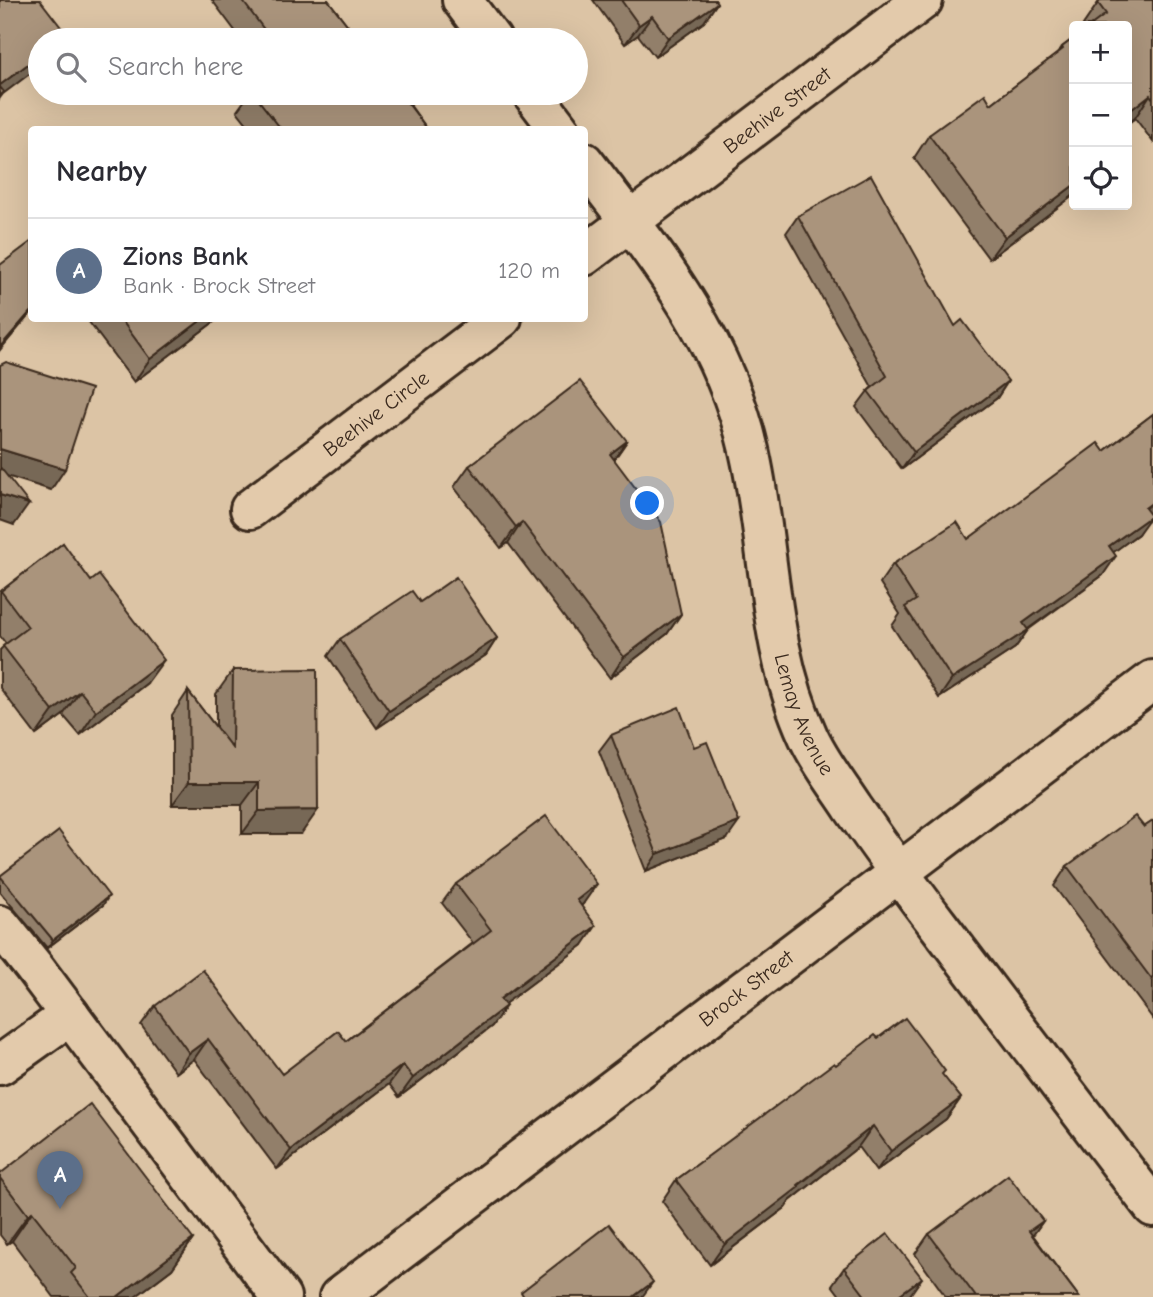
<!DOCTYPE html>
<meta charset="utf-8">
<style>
body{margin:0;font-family:"Comic Neue",sans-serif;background:#f7f7f7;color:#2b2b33}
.controls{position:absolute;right:21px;top:21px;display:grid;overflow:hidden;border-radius:7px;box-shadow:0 7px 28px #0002}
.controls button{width:63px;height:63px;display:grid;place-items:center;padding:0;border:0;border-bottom:2px solid #e1e1e2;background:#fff;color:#2b2b33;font:35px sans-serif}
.you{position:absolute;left:648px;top:504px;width:24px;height:24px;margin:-18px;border:5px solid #fff;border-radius:50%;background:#1a73e8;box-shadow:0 0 0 10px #1a73e833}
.badge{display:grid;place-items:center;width:46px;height:46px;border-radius:50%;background:#db2777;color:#fff;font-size:23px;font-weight:700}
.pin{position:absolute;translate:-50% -58px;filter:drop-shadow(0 2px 4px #0008)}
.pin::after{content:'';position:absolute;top:37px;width:24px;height:21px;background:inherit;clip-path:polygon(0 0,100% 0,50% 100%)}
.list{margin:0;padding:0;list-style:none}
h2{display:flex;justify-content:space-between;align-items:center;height:91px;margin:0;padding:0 28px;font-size:30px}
h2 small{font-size:23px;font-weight:400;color:#7c7c81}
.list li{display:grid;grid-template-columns:46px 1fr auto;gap:21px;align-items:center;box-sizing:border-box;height:105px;padding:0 28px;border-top:2px solid #e1e1e2}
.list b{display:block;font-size:26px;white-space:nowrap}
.list p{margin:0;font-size:23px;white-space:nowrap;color:#7c7c81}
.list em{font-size:23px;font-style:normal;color:#7c7c81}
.icon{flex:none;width:38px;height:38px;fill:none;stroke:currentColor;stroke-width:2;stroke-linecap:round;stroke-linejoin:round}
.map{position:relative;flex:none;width:1153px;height:1297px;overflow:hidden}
.search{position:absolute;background:#fff;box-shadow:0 7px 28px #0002;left:28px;top:28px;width:560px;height:77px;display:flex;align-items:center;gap:18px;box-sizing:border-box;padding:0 24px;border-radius:38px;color:#7c7c81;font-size:26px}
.panel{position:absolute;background:#fff;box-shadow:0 7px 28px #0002;left:28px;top:126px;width:560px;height:196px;border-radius:7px}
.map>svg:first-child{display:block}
</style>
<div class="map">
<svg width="1153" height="1297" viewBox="0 0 1153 1297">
<rect width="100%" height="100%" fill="#dcc4a5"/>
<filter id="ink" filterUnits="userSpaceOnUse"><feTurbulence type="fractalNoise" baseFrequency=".0143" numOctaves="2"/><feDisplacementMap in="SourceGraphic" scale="14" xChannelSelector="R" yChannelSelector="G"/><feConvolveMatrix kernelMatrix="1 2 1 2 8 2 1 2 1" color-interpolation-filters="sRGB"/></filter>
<g filter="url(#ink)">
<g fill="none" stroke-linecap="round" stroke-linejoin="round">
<defs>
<g id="minor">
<polyline points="462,0 492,40"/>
<polyline points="532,93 560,130"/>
<path id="s1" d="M584,162c70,91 139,174 165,288 22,95 17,195 59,286 11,25 30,49 45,72 28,40 56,79 86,118 71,94 143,188 214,281"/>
<path id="s2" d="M584,256l339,-256"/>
<path id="s3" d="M250,509l252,-191"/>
<polyline points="0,925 33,966 281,1297"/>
<polyline points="0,1065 70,1015"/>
<path id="s4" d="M339,1297l814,-617"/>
</g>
</defs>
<use href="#minor" stroke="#3b2a1e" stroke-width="44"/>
<use href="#minor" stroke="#e3caab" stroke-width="38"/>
</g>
<g fill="#927f6b" stroke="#3b2a1e" stroke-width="2">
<polygon points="212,0 328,0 359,40 242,40"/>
<polygon points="593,0 715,0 717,3 704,22 655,57 638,35 625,44"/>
<polygon points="1153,0 1153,142 1135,118 1127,124 1127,26 1084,26 1083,25 1098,3"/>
<polygon points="1074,38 1074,195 989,259 914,158 929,135 991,104 1057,54 1062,47"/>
<polygon points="250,93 418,94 410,105 428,130 252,130 237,111"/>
<polygon points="798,216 955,326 1008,381 997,398 902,469 856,407 868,391 872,387 786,233"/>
<polygon points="86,318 219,318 134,382"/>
<polygon points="1153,414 1153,511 1149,514 1138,534 1113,552 1103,575 1028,630 1015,648 939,698 892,626 900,614 880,583 893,564 968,539 1104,451"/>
<polygon points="627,441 614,460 681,614 667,634 610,678 508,543 501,548 454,487 469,466"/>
<polygon points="63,543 147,683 80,735 63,715 36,735 0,688 0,650 6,644 0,636 0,592"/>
<polygon points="420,602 497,638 486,655 377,728 328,656 340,639"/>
<polygon points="233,670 301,834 242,834 242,805 172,805 172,715 188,691 216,727 216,694"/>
<polygon points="611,735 727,839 646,871 599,751"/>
<polygon points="1153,821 1153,1019 1054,886 1067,866 1144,827"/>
<polygon points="0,877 103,905 47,948 0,892"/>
<polygon points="456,884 583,904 581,906 583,945 504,1004 492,1026 399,1097 389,1084 277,1169 194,1059 176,1073 141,1025 155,1006 282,1074 346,1041 473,943 442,903"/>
<polygon points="878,1038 942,1075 961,1098 946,1119 876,1171 858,1147 790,1201 785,1208 710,1265 662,1201 676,1180 836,1065"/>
<polygon points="0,1174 193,1239 172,1269 135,1297 54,1297 12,1241 7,1244 0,1235"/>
<polygon points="1043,1221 1033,1235 1079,1297 946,1297 915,1254 929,1234"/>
<polygon points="844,1268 910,1295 907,1297 841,1297 832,1285"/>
</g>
<g fill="#776857" stroke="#3b2a1e" stroke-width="2">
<polygon points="717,3 704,22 655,57 668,38"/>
<polygon points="652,16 638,35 625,44 639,25"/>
<polygon points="40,55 40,66 3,94 0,98 0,85"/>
<polygon points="418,94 403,115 407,102"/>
<polygon points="1150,95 1135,118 1127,124 1127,113"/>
<polygon points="1074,185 1074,195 989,259 1005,237"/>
<polygon points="32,310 32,312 0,350 0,347"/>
<polygon points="204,318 219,318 134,382 150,359"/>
<polygon points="1008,381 997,398 902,469 914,452"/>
<polygon points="627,441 612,462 610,454"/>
<polygon points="0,449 65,469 51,490 0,474"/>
<polygon points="0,495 29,504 14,525 0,520"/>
<polygon points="1153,502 1153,511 1132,526 1145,508"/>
<polygon points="1151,516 1138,534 1096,565 1109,546"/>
<polygon points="522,522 508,543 501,548 516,527"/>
<polygon points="1116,556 1103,575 1025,631 1028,630 1015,648 939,698 952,679 1023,623"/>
<polygon points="681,614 667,634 610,678 624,657"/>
<polygon points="497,638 486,655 377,728 389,711"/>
<polygon points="164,660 147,683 80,735 96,711"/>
<polygon points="80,691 63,715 36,735 53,711"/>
<polygon points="189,782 259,782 242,805 172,805"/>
<polygon points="318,810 301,834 242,834 259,811"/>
<polygon points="739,822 727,839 646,871 657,854"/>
<polygon points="597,884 583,904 563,919 577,900"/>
<polygon points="109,896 103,905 47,948 53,940"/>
<polygon points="596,926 583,945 486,1018 500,999"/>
<polygon points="506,1006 492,1026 399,1097 413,1078"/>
<polygon points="208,1039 194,1059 176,1073 189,1053"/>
<polygon points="403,1065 389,1084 277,1169 291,1150"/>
<polygon points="961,1098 946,1119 876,1171 891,1151"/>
<polygon points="873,1126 858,1147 790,1201 785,1208 710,1265 725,1244"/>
<polygon points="32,1212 12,1241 7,1244 28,1215"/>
<polygon points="1043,1221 1028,1242 1029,1231"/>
<polygon points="193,1239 172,1269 135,1297 117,1297"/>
<polygon points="922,1278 910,1295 907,1297 896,1297"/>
<polygon points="653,1282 642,1297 633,1297"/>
</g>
<g fill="#aa947c" stroke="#3b2a1e" stroke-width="2">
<polygon points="0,0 40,0 67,35 60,40 40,40 40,55 0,85"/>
<polygon points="242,0 328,0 359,40 272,40"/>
<polygon points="621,0 715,0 717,3 668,38 652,16 639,25"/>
<polygon points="1101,0 1153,0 1153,99 1150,95 1127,113 1127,26 1090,26 1106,14 1098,3"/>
<polygon points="1074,38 1074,185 1005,237 929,135 985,94 991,104 1063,49 1062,47"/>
<polygon points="0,87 4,92 0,96"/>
<polygon points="253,93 417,93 418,94 407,102 428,130 282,130"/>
<polygon points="871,175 955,326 962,320 1008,381 914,452 868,391 887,376 798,216"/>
<polygon points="32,241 32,310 0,347 0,265"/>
<polygon points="120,318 204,318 150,359"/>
<polygon points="6,362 91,389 65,469 0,449 0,365"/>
<polygon points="580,381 627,441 610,454 661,522 681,614 624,657 522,522 516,527 469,466"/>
<polygon points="1153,414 1153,502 1145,508 1151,516 1109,546 1116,556 1023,623 1028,630 952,679 905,607 916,600 893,564 957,522 968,539 1098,443 1104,451"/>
<polygon points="0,467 29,504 0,495"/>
<polygon points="63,543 91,581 99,575 164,660 96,711 80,691 53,711 3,646 28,627 1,591"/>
<polygon points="456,577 497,638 389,711 340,639 412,591 420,602"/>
<polygon points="317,669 318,810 259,811 259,782 189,782 188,691 232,748 233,670"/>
<polygon points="679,707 694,747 707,742 739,822 657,854 611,735"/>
<polygon points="546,816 597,884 577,900 596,926 500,999 506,1006 413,1078 403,1065 291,1150 208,1039 189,1053 155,1006 203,970 282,1074 338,1031 346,1041 491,930 456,884"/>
<polygon points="1135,816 1144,827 1153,821 1153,981 1067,866"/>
<polygon points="59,831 109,896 53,940 0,876"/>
<polygon points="905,1018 945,1071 942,1074 961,1098 891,1151 873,1126 798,1185 799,1187 725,1244 676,1180 834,1063 836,1065 875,1035 878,1038"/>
<polygon points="90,1104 193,1239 117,1297 90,1297 71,1273 76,1268 32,1212 28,1215 0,1178 0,1174"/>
<polygon points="1008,1175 1043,1221 1029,1231 1079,1297 976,1297 929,1234"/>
<polygon points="609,1224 653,1282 633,1297 524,1297 521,1292"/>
<polygon points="888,1234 922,1278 896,1297 866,1297 844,1268"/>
</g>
</g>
<g text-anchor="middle" stroke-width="5" stroke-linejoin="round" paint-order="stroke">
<g font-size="21" fill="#3b2a1e" stroke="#e3caab">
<text dy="7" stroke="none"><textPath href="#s2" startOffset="242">Beehive Street</textPath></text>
<text dy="7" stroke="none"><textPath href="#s3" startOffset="158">Beehive Circle</textPath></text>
<text dy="7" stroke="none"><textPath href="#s1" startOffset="606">Lemay Avenue</textPath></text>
<text dy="7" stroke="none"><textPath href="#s4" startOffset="511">Brock Street</textPath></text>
</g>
</g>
</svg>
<div class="controls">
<button>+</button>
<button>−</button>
<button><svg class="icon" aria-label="locate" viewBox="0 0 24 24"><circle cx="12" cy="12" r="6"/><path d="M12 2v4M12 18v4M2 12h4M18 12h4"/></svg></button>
</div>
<div class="you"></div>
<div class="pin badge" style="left:60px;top:1209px;background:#5c6f8a">A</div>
<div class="search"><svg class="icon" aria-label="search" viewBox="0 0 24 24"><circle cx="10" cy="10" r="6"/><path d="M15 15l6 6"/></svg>Search here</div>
<section class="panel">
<h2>Nearby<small></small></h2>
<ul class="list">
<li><span class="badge" style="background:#5c6f8a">A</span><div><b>Zions Bank</b><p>Bank · Brock Street</p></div><em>120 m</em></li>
</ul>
</section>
</div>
